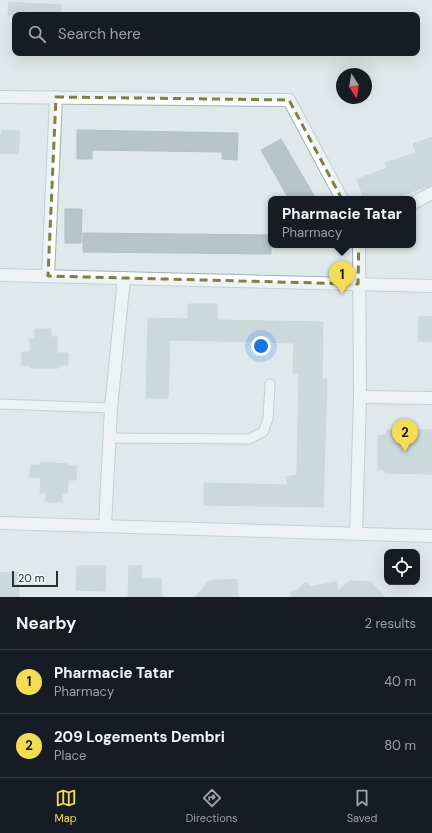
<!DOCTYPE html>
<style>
body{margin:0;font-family:"DM Sans",sans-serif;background:#242831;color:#f1f3f6}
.controls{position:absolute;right:12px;bottom:12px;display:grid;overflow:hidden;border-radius:8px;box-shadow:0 4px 16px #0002}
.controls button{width:36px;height:36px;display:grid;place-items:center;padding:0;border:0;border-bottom:1px solid #363941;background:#171b24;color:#f1f3f6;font:20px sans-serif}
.compass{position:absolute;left:336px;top:68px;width:36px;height:36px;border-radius:50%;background:#171b24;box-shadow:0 4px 16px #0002;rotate:168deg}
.scale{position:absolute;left:12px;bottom:10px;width:46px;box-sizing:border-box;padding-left:4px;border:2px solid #20323b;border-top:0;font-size:11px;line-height:14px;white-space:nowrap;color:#20323b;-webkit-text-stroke:3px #f0f6f7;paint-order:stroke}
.you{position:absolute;left:261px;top:346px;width:14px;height:14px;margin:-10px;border:3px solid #fff;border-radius:50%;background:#1a73e8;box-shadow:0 0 0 6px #1a73e833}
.badge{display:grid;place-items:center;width:26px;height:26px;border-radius:50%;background:#f4dd54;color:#111;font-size:13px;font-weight:700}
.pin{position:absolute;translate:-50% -33px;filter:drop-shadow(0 1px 2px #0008)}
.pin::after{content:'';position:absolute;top:21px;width:14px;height:12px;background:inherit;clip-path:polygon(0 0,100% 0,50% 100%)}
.popup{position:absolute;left:268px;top:196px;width:148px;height:52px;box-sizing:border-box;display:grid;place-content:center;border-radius:8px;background:#171b24;filter:drop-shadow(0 1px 3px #0005);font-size:13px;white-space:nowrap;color:#9ea1a6}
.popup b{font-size:15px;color:#f1f3f6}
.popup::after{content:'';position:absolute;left:50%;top:100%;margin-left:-8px;border:8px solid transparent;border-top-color:#171b24}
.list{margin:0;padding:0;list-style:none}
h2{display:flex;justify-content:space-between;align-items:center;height:52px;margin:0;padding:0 16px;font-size:17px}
h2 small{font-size:13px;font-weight:400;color:#9ea1a6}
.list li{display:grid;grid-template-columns:26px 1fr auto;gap:12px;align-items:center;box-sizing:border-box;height:64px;padding:0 16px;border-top:1px solid #363941}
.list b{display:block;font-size:15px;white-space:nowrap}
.list p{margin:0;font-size:13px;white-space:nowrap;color:#9ea1a6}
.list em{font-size:13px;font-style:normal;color:#9ea1a6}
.icon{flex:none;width:22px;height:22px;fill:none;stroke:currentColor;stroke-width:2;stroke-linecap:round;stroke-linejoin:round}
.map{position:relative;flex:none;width:432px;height:597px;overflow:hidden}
.search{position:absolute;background:#171b24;box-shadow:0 4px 16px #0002;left:12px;right:12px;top:12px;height:44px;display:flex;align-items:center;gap:10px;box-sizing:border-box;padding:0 14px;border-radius:8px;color:#9ea1a6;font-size:15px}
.sheet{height:180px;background:#171b24}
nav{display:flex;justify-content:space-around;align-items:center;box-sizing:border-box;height:56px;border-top:1px solid #363941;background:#171b24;font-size:11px;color:#9ea1a6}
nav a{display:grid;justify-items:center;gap:2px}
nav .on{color:#f4dd54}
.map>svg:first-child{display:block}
</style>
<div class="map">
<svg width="432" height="597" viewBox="0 0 432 597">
<rect width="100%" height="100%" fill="#dfe9eb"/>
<g fill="#b7c5c8" stroke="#b2c1c4">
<polygon points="9,2 61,5 60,15 8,15"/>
<polygon points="2,130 20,131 18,154 0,153 0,135 1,135"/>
<polygon points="77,130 238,133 237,160 222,159 222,152 92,150 92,159 77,159"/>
<polygon points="432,137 432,185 392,199 364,199 357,179 387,168 385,163 416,153 413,144"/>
<polygon points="281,139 316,199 289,199 261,150"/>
<polygon points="65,209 82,209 81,243 65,243"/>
<polygon points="83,233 271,235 271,254 83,252"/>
<polygon points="188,304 217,304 217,320 323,322 322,379 327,379 323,507 204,505 204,483 288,485 286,477 297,475 299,373 293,373 294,343 170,340 168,398 146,398 148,318 188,319"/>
<polygon points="419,316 432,317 432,342 418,341"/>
<polygon points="35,329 51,329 51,337 57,337 57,353 68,353 68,365 59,365 59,368 31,368 31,366 22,366 22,352 30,352 30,339 35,339"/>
<polygon points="387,430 432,430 432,474 385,473 385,470 378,470 378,435 386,435"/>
<polygon points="40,462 68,464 68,466 77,466 76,480 68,480 67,493 62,493 62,502 46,502 46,493 40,493 41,478 30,477 31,465 40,465"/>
<polygon points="77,566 106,566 105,591 76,590"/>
<polygon points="129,566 142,566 141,579 161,578 162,597 128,597"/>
<polygon points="18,572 19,597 0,597 0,573"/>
<polygon points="237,579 238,597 195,597 209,581"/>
<polygon points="350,581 371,582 385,597 290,597 291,596 291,592 297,590 306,582 310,587 336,582 338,591"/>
</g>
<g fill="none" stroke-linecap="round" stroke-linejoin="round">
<defs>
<g id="lane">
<polyline points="0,404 111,408"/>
<polyline points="109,438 249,439 263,432 268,419 270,384"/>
</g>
<g id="street">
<polyline points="0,97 289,100 342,199"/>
<polyline points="413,203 432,193"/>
<polyline points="48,276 56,97"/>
<polyline points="360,397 432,398"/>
<polyline points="105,526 111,408 124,278"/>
<polyline points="356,533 360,397 359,245"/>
</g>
<g id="secondary">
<polyline points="0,275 432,286"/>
<polyline points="0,523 432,536"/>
</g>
</defs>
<use href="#lane" stroke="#a2aeb3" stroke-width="11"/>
<use href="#street" stroke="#a2aeb3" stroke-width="14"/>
<use href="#secondary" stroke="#a0b3ba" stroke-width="14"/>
<use href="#lane" stroke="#fff" stroke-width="9"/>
<use href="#street" stroke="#fff" stroke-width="12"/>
<use href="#secondary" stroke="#fff" stroke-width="12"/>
</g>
<path d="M0 0H432V597H0ZM56,97l233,3 70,131 -1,53 -310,-8z" fill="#dfe9eb" fill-opacity=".55" fill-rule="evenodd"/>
<path fill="none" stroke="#7f7f46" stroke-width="3" stroke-dasharray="8 5" stroke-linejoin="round" d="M56,97l233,3 70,131 -1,53 -310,-8z"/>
</svg>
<div class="controls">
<button><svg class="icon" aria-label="locate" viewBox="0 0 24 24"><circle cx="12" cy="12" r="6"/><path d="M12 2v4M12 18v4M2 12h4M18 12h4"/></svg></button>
</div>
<svg class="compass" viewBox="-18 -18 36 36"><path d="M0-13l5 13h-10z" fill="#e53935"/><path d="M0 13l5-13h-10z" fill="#9ea1a6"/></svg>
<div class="scale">20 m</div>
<div class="you"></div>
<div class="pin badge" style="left:342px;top:294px">1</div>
<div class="popup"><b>Pharmacie Tatar</b>Pharmacy</div>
<div class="pin badge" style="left:405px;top:452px">2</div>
<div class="search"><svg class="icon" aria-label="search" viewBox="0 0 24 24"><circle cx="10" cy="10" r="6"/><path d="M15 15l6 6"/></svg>Search here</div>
</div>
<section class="sheet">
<h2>Nearby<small>2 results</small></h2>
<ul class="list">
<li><span class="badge">1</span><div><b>Pharmacie Tatar</b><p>Pharmacy</p></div><em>40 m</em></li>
<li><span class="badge">2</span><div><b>209 Logements Dembri</b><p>Place</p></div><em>80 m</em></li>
</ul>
</section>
<nav>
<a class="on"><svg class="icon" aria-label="map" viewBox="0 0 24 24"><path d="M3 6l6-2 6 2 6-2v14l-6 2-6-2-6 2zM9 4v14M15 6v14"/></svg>Map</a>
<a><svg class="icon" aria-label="directions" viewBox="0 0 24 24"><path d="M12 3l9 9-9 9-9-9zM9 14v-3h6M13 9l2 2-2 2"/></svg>Directions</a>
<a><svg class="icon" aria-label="saved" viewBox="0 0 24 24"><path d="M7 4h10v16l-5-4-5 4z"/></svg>Saved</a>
</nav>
